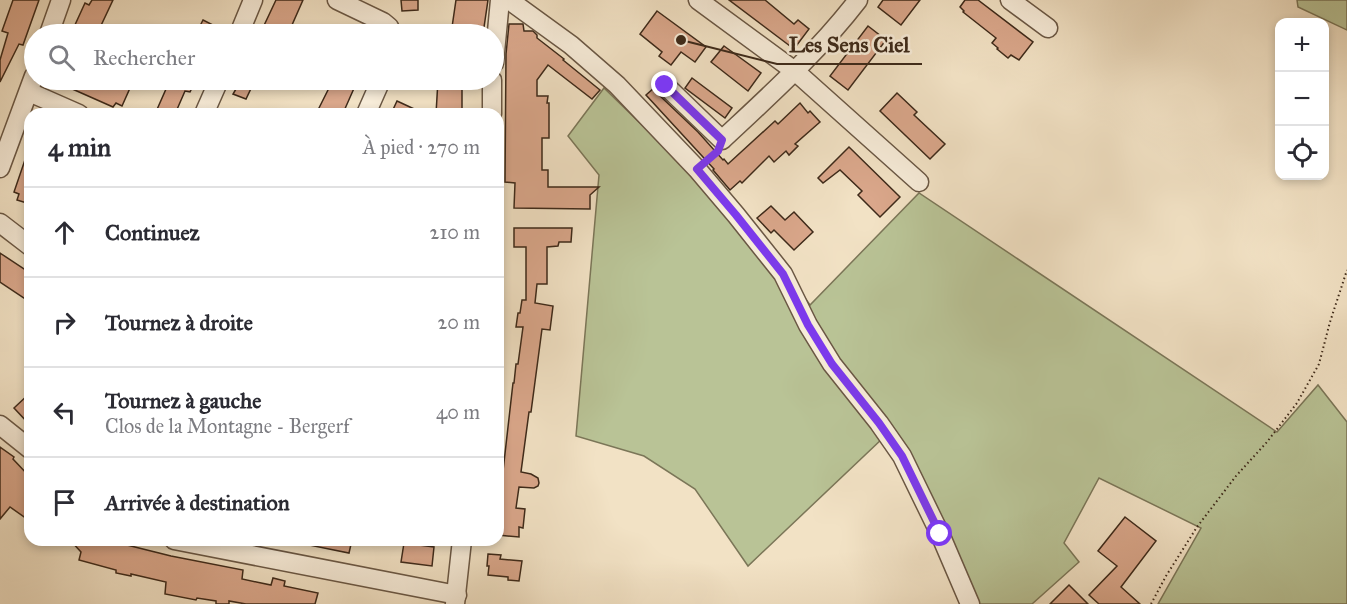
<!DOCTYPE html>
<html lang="fr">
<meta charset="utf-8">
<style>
body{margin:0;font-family:"IM FELL Great Primer",serif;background:#f7f7f7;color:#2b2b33}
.controls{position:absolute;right:18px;top:18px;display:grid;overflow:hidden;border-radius:12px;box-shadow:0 3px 9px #0003}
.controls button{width:54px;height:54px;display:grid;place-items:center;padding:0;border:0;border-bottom:2px solid #e1e1e2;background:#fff;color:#2b2b33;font:30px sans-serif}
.stop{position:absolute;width:18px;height:18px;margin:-14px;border:4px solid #7c3aed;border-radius:50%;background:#fff}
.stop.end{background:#7c3aed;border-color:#fff;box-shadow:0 2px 6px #0008}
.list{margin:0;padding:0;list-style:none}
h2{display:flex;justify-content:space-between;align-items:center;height:78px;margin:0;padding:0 24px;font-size:26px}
h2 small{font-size:20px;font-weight:400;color:#7c7c81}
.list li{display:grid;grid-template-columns:39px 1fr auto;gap:18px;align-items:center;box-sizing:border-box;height:90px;padding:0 24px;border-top:2px solid #e1e1e2}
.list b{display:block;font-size:22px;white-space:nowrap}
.list p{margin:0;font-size:20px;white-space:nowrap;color:#7c7c81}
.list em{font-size:20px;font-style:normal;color:#7c7c81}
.icon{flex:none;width:33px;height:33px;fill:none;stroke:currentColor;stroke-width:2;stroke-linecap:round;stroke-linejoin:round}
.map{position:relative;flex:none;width:1347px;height:604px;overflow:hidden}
.search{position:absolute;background:#fff;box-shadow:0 3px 9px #0003;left:24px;top:24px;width:480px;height:66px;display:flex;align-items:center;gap:15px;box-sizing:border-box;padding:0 21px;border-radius:33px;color:#7c7c81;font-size:22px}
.panel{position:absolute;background:#fff;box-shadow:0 3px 9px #0003;left:24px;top:108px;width:480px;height:438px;border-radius:18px}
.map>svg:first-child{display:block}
</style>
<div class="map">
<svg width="1347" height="604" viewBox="0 0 1347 604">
<rect width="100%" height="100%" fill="#f2e2c5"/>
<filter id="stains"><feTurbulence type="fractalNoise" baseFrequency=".00333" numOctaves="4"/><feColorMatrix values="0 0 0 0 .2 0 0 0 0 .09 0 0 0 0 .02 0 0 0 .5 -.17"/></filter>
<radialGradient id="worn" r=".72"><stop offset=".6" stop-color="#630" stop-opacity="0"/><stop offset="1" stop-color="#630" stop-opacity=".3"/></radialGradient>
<g fill="#b9c396" stroke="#7b7658" stroke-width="1.5">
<polygon points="1297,0 1347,0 1347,30 1298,7"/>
<polygon points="604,88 712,193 784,269 810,305 919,193 1277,432 1318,385 1347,422 1347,604 1158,604 1201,528 1099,478 1064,543 1079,562 1032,604 961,604 952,578 883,438 748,566 695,489 644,456 576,436 599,175 568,136"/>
</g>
<g fill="#daa78b" stroke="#3d2919" stroke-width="1.5">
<polygon points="13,0 39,0 23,45 19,44 0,82 0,60 8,33 2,31"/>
<polygon points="92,0 113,0 97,34 76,34 78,30 74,27 85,3 89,5"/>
<polygon points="276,0 303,0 288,34 277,30 275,34 260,34"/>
<polygon points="401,0 418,0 418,10 402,11"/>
<polygon points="456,0 488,0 483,34 451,34"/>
<polygon points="729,0 765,0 794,24 798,20 809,29 794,49"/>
<polygon points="883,0 920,0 901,25 878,7"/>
<polygon points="965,0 978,0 1033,42 1019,60 1011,55 1008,58 997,49 998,48 992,43 996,38 963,12 964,11 960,7"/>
<polygon points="657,11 706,47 695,62 681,52 671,65 659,56 662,52 640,34"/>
<polygon points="203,20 215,26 212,34 196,34"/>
<polygon points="509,24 523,24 524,31 533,31 537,35 537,38 564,59 563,60 600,90 592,99 548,65 537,80 537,96 548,96 547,103 549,103 549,138 542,138 542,170 548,170 548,187 599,187 590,195 590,209 514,208 515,183 505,182 506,54"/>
<polygon points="868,26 886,40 848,90 830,76"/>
<polygon points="724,46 761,73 748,91 711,62"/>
<polygon points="692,78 732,108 725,118 685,88"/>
<polygon points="52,80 113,80 130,88 122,106 116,103 113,107"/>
<polygon points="170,80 196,80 190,92 185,91 175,114 155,114"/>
<polygon points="230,80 255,80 246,99 233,94 236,89 229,86"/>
<polygon points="333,80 354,80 352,84 355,86 344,111 341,109 338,114 316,114"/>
<polygon points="438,80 462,80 462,114 436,114"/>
<polygon points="654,88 657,93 698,132 723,160 724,159 728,164 775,121 778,124 800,103 808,113 810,111 820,122 795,144 798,146 789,155 786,151 774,162 769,156 742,183 740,181 730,190 713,170 714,169 646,95"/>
<polygon points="897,93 917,112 914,115 945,144 930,159 880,111"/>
<polygon points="397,101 425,114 391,114"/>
<polygon points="849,147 900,197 880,217 858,195 862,191 840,170 823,183 818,178"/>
<polygon points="28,151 30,152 30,204 17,200 19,194 14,192"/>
<polygon points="771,206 785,220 794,212 813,232 794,250 774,230 771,233 757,218"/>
<polygon points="514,228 572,228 571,242 559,242 558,246 547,247 547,284 537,284 535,303 553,306 550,330 542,329 531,412 529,412 521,472 531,474 538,478 539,483 538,486 534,488 519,487 516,508 525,509 523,528 519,527 519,537 498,535 502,485 498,485 498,470 503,471 513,383 514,383 516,364 518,364 523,327 516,327 518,313 520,313 522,300 526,300 526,247 514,247"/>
<polygon points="0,253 30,273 30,302 0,282"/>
<polygon points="30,393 30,425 14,408"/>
<polygon points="0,447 14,457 13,459 30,477 30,521 10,507 0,519"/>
<polygon points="1125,517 1156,541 1121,587 1140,604 1099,604 1089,595 1117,566 1098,551"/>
<polygon points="70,540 107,540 171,556 243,570 242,579 271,585 273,578 285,581 284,586 318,593 315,604 246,604 229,601 229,604 216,604 216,601 197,598 196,600 165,594 166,582 131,574 131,576 116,573 116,570 79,560 81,552"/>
<polygon points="310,540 352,540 349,553 309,545"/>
<polygon points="404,543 434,547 432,566 401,562"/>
<polygon points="488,554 501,555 500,559 522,561 519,581 508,580 508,577 488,575 489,566 487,566"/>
<polygon points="1069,585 1088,604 1050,604"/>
</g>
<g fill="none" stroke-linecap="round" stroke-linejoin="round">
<defs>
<g id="minor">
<polyline points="337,0 383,22 389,27 392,34"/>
<polyline points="509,0 571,45 617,85 697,169 736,215 783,274 808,325 832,364 879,423 902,456 940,534 970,604"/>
<polyline points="698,0 796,72 919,182"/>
<polyline points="1010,0 1048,28"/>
<polyline points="49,34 61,0"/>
<polyline points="239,34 253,0"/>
<polyline points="494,63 500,0"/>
<path d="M665,85l57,55c48,-45 96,-88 136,-140"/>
<polyline points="29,92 79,114"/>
<polyline points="204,114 219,80"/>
<polyline points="366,114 381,80"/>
<polyline points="492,114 492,80"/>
<polyline points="0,168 34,76"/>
<polyline points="0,223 30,246"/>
<polyline points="0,425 30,449"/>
<polyline points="174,540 457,595"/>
<polyline points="455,604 462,540"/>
</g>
</defs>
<use href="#minor" stroke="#6a5744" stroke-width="21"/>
<polyline stroke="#3d2919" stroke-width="2" stroke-dasharray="1.5 3" stroke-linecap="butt" points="1151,604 1166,576 1197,527 1236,476 1267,442 1297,403 1319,364 1330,322 1347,270"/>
<use href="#minor" stroke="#f7ecd9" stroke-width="18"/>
</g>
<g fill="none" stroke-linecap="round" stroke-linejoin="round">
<polyline stroke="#7c3aed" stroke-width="8" points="665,85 722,140 718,151 697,169 736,215 783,274 808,325 832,364 879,423 902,456 940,534"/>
</g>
<path fill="none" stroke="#3d2919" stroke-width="2" d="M681 40L777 64H922"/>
<circle fill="#3d2919" stroke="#f7ecd9" stroke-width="2" cx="681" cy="40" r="6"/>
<g font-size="22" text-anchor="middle" font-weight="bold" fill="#3d2919" stroke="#f7ecd9" stroke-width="5" stroke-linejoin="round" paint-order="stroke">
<text x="849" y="52">Les Sens Ciel</text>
</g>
<rect width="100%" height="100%" filter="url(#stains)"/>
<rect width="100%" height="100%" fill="url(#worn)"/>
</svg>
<div class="controls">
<button>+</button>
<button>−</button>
<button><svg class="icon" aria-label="locate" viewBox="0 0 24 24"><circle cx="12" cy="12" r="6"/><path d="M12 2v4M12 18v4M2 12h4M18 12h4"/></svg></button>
</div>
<div class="stop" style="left:940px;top:534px"></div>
<div class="stop end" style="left:665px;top:85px"></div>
<div class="search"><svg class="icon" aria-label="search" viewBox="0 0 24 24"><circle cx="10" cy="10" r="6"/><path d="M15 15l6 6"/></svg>Rechercher</div>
<section class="panel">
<h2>4 min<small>À pied · 270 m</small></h2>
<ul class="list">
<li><svg class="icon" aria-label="ahead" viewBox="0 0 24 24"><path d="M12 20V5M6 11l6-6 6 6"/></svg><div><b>Continuez</b></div><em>210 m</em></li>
<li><svg class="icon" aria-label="right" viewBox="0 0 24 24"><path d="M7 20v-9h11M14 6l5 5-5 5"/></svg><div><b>Tournez à droite</b></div><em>20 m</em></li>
<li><svg class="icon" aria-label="left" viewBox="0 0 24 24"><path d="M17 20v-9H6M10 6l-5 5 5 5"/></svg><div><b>Tournez à gauche</b><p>Clos de la Montagne - Bergerf</p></div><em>40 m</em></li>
<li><svg class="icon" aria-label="arrive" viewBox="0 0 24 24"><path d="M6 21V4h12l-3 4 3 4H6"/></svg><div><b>Arrivée à destination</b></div></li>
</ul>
</section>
</div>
